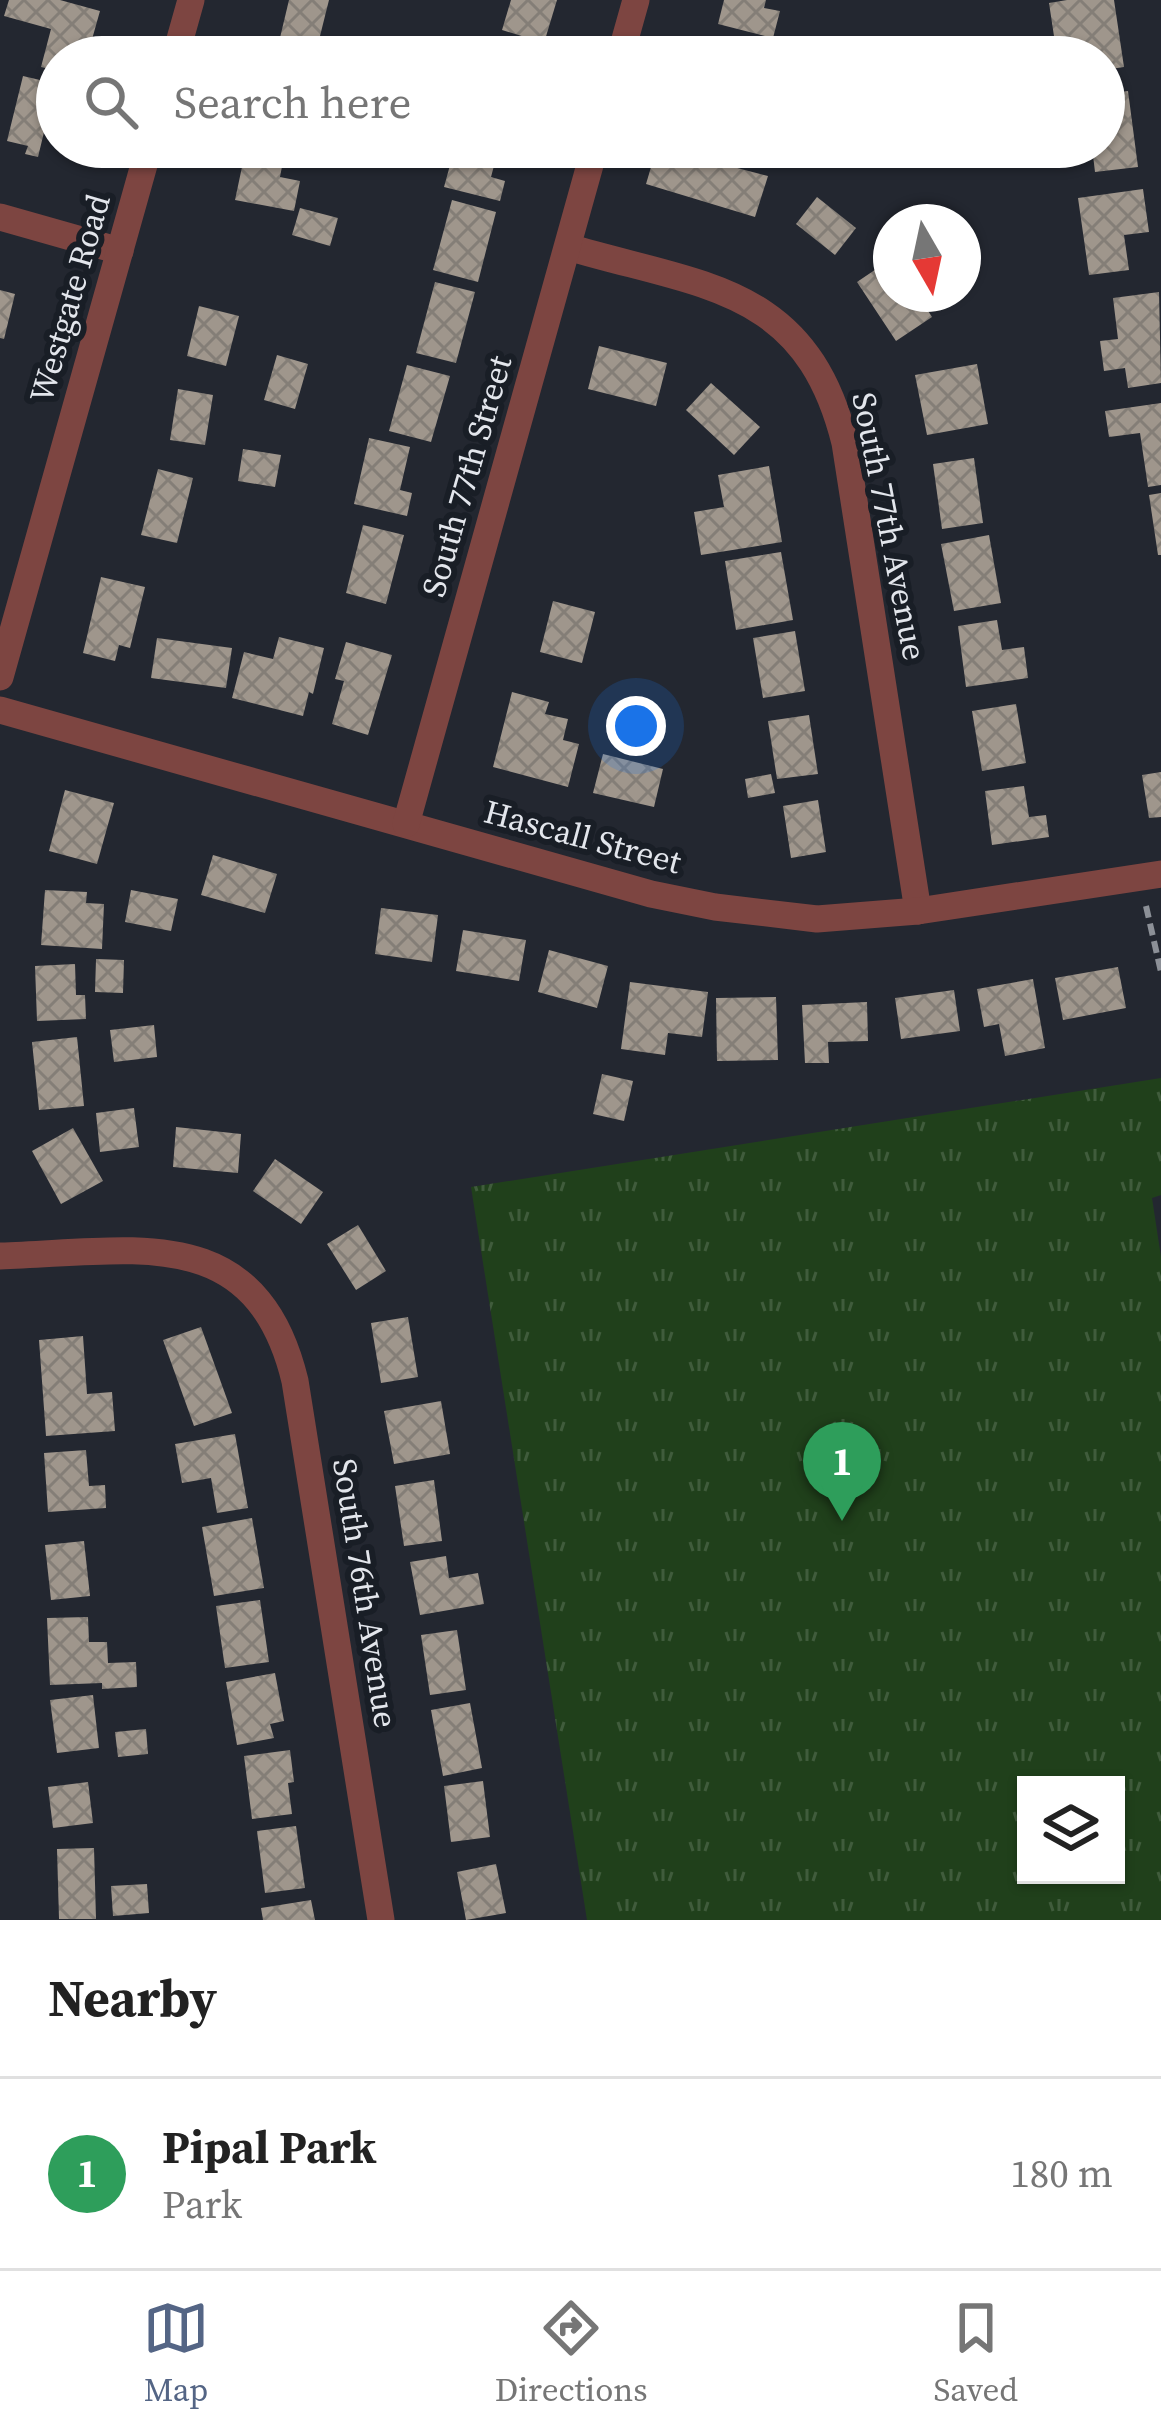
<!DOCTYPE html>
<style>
body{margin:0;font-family:"Source Serif 4",serif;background:#f2f2f2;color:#222}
.controls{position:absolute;right:36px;bottom:36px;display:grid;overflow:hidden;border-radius:0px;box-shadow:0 3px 9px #0004}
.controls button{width:108px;height:108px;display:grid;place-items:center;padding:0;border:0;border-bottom:3px solid #e0e0e0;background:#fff;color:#222;font:60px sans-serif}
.compass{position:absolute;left:873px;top:204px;width:108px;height:108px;border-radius:50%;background:#fff;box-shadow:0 3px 9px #0004;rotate:171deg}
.you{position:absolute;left:636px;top:726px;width:42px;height:42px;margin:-30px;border:9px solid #fff;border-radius:50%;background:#1a73e8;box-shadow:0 0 0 18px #1a73e833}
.badge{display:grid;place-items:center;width:78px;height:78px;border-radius:50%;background:#546585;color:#fff;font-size:39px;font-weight:700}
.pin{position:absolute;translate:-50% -99px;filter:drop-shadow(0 3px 6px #0008)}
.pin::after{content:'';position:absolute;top:63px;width:42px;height:36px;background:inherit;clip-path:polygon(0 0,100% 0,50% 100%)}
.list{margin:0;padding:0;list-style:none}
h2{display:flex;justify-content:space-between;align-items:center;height:156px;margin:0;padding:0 48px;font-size:51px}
h2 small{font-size:39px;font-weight:400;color:#767676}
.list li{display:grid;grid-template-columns:78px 1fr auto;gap:36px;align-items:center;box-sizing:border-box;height:192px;padding:0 48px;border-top:3px solid #e0e0e0}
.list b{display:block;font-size:45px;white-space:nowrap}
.list p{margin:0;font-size:39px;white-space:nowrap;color:#767676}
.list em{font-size:39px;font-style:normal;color:#767676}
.icon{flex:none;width:66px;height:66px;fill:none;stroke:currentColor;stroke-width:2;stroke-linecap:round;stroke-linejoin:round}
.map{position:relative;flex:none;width:1161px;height:1920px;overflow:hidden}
.search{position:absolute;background:#fff;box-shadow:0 3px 9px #0004;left:36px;right:36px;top:36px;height:132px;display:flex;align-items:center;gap:30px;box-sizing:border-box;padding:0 42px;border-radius:66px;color:#767676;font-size:45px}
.sheet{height:348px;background:#fff}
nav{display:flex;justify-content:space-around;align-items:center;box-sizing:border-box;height:168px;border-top:3px solid #e0e0e0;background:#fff;font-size:33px;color:#767676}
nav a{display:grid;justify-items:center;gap:6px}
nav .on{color:#546585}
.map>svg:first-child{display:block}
</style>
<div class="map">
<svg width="1161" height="1920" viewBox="0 0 1161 1920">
<defs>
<pattern id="park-tufts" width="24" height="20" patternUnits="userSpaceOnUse" patternTransform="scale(3)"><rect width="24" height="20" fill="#20401b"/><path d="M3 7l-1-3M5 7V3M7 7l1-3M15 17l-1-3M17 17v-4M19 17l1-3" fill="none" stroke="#405c3c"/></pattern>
<pattern id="building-cross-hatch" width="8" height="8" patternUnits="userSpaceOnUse" patternTransform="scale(3)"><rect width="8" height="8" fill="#9f968c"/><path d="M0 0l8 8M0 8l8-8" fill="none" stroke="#847e77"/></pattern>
</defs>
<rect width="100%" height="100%" fill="#232730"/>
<path fill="url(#park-tufts)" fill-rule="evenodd" d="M1161,1078v117l-9,3 9,59v663h-574l-116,-733zM1026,1785h90v90h-90z"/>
<g fill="url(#building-cross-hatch)">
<polygon points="9,0 60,0 100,11 87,57 57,57 57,71 41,67 51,29 4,16"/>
<polygon points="289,0 329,0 316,52 279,42"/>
<polygon points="511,0 557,0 544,43 502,30"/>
<polygon points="724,0 766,0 764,8 780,11 773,38 718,24"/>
<polygon points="1067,0 1114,0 1124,67 1104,70 1104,57 1076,57 1076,53 1057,56 1049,3"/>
<polygon points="497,40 541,50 539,57 493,57"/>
<polygon points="709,42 752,50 750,57 706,57"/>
<polygon points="23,76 57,84 57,127 46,124 38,157 25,154 28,146 7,141"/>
<polygon points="1128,91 1138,167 1095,172 1092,147 1104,147 1104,94"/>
<polygon points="455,147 499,147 491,177 505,181 500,201 444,187"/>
<polygon points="657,147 768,176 755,217 646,184"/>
<polygon points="246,148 284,156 280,177 300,181 294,211 235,200"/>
<polygon points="1143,189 1149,232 1124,235 1129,270 1089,275 1078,198"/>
<polygon points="817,197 856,228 835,255 796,224"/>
<polygon points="452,200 496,212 478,282 433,270"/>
<polygon points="300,208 338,218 330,246 292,235"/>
<polygon points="891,259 891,294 917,294 932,317 896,341 857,282"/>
<polygon points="435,282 475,292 456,363 416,353"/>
<polygon points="0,290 15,294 4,339 0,338"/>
<polygon points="1159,292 1161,383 1128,388 1125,368 1104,371 1100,341 1118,339 1113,298"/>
<polygon points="199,306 239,316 226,366 187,356"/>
<polygon points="599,346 667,363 656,406 588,389"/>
<polygon points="277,355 308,364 295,409 264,400"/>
<polygon points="977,364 988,424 927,435 915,375"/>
<polygon points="407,365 450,376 431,442 389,431"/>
<polygon points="711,383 760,427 734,455 686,410"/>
<polygon points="178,389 213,395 205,445 170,440"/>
<polygon points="1161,403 1161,485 1148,487 1140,433 1109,437 1105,411"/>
<polygon points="369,438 410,447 400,490 412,493 407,516 354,504"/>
<polygon points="243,449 281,455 275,487 238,481"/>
<polygon points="974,458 983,523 942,529 933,464"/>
<polygon points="769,466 782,542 701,555 694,512 724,507 718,475"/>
<polygon points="158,469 193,478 177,543 141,535"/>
<polygon points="1161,493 1161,555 1158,555 1149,495"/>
<polygon points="363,525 404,535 386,604 346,593"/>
<polygon points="989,535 1001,603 954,611 941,544"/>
<polygon points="781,552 793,620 736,630 725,561"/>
<polygon points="101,577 145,587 130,648 119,645 115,661 83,653"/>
<polygon points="553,601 595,612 582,663 540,652"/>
<polygon points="997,620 1002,650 1024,647 1028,678 966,687 958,626"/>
<polygon points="795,631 805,691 763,698 753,638"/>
<polygon points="279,637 324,648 313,694 309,692 303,716 232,698 244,652 273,659"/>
<polygon points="157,638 232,648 226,688 151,678"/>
<polygon points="346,642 392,655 368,735 332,724 344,681 335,679"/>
<polygon points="512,692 549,702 545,714 568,719 563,740 579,744 568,787 493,767"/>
<polygon points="1016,704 1026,763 982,771 972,711"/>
<polygon points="809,715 818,774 777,779 768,721"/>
<polygon points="603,754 663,769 654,807 593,793"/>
<polygon points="1161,772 1161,817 1149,818 1142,775"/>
<polygon points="771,774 775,793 748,798 745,779"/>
<polygon points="1024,786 1029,817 1046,815 1049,837 992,845 985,791"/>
<polygon points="65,790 114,803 97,864 49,851"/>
<polygon points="818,800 826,852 791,858 783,806"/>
<polygon points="213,855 277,874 265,913 201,895"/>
<polygon points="45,890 87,892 86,903 104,904 102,949 41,945"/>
<polygon points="131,890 178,899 171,931 125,922"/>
<polygon points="381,908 438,915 432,962 375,954"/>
<polygon points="463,930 526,940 519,981 456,971"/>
<polygon points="549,950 608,966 597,1008 538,992"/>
<polygon points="96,959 124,960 123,993 95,992"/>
<polygon points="75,964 76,995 85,995 86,1019 37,1021 35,966"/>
<polygon points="1118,967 1126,1008 1063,1020 1055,978"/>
<polygon points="1033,979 1045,1048 1005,1056 999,1024 984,1027 977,989"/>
<polygon points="630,982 708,992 702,1037 668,1033 665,1055 621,1049"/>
<polygon points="954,990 960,1031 901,1039 895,998"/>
<polygon points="776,997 778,1060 717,1061 716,998"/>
<polygon points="867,1002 868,1041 828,1042 829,1063 805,1063 802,1005"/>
<polygon points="154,1025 157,1057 114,1062 110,1030"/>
<polygon points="77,1037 84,1106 39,1110 32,1042"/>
<polygon points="602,1074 633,1081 624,1121 593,1114"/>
<polygon points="134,1108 139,1147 100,1152 96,1113"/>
<polygon points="176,1127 241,1134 238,1173 173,1167"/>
<polygon points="73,1128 103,1181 61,1204 32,1151"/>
<polygon points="275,1159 323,1192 301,1224 253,1191"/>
<polygon points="358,1225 386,1271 356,1290 327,1244"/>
<polygon points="408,1317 418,1377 381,1383 371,1323"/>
<polygon points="201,1327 232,1413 194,1426 163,1340"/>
<polygon points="83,1336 87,1394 112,1392 115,1431 46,1436 39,1340"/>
<polygon points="441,1401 450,1454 394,1464 384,1411"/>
<polygon points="235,1434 248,1508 217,1513 211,1478 182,1483 175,1444"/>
<polygon points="86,1450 89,1486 105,1485 106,1508 48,1512 44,1453"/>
<polygon points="434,1480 442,1541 404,1546 395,1486"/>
<polygon points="252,1518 264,1588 214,1596 202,1527"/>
<polygon points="84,1541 90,1596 51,1600 45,1545"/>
<polygon points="446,1556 449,1578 478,1573 484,1604 420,1615 410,1562"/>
<polygon points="260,1600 269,1662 225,1668 216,1606"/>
<polygon points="88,1617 89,1642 107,1642 108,1663 136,1662 137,1687 102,1689 102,1683 50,1685 47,1618"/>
<polygon points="457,1630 466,1690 430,1695 421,1635"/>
<polygon points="275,1673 284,1721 270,1724 274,1738 237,1745 226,1682"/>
<polygon points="93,1695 99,1748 57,1753 50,1700"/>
<polygon points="470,1703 482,1768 443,1776 431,1710"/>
<polygon points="146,1729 148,1754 118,1757 115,1732"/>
<polygon points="290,1750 294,1782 288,1783 292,1814 252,1819 244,1756"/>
<polygon points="483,1781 490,1837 451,1842 444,1786"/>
<polygon points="88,1782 93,1823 53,1828 48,1787"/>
<polygon points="296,1826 305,1888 265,1893 257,1831"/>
<polygon points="94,1848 96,1919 59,1919 57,1849"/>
<polygon points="496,1864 506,1913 466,1920 457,1872"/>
<polygon points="147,1884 149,1913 113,1916 111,1886"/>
<polygon points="311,1900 315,1920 263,1920 261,1908"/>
</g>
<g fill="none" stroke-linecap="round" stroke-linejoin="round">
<polyline stroke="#8c9097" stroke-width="6" stroke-dasharray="12 6" stroke-linecap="butt" points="1146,906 1161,972"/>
<g stroke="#7d4541" stroke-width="27">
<polyline points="175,57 191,0"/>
<polyline points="620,57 636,0"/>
<polyline points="0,217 120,251"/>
<path d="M568,247c134,40 238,38 277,196l73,468"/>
<polyline points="0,677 149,147"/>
<polyline points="0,710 651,894 715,907 817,919 918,911 1161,874"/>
<polyline points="406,824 595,147"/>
<path d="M0,1256c132,-4 256,-37 295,125l86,539"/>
</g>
</g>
<g text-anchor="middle" stroke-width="12" stroke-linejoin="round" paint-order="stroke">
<g font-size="33" fill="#e3e6ec" stroke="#191e26">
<text transform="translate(69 298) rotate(-74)" y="12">Westgate Road</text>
<text transform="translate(466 476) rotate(-74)" y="12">South 77th Street</text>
<text transform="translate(890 526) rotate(79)" y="12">South 77th Avenue</text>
<text transform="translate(583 836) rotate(15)" y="12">Hascall Street</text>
<text transform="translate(366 1593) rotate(81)" y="12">South 76th Avenue</text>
</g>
</g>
</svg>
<div class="controls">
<button><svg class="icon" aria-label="layers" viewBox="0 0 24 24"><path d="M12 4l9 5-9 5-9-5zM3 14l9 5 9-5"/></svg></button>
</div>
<svg class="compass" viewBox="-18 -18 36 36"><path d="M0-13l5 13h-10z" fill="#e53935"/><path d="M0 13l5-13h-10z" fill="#767676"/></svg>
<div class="you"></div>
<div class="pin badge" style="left:842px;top:1521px;background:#2e9e5b">1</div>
<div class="search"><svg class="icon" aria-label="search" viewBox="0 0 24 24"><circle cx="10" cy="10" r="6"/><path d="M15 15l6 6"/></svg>Search here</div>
</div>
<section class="sheet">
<h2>Nearby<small></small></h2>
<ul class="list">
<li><span class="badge" style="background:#2e9e5b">1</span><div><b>Pipal Park</b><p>Park</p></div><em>180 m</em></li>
</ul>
</section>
<nav>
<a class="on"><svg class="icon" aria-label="map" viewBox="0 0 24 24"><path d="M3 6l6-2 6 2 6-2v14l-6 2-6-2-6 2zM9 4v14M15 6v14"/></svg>Map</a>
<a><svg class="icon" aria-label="directions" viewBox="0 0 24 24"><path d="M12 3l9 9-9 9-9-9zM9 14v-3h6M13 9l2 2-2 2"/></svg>Directions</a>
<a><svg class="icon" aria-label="saved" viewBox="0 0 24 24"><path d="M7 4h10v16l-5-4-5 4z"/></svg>Saved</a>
</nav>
